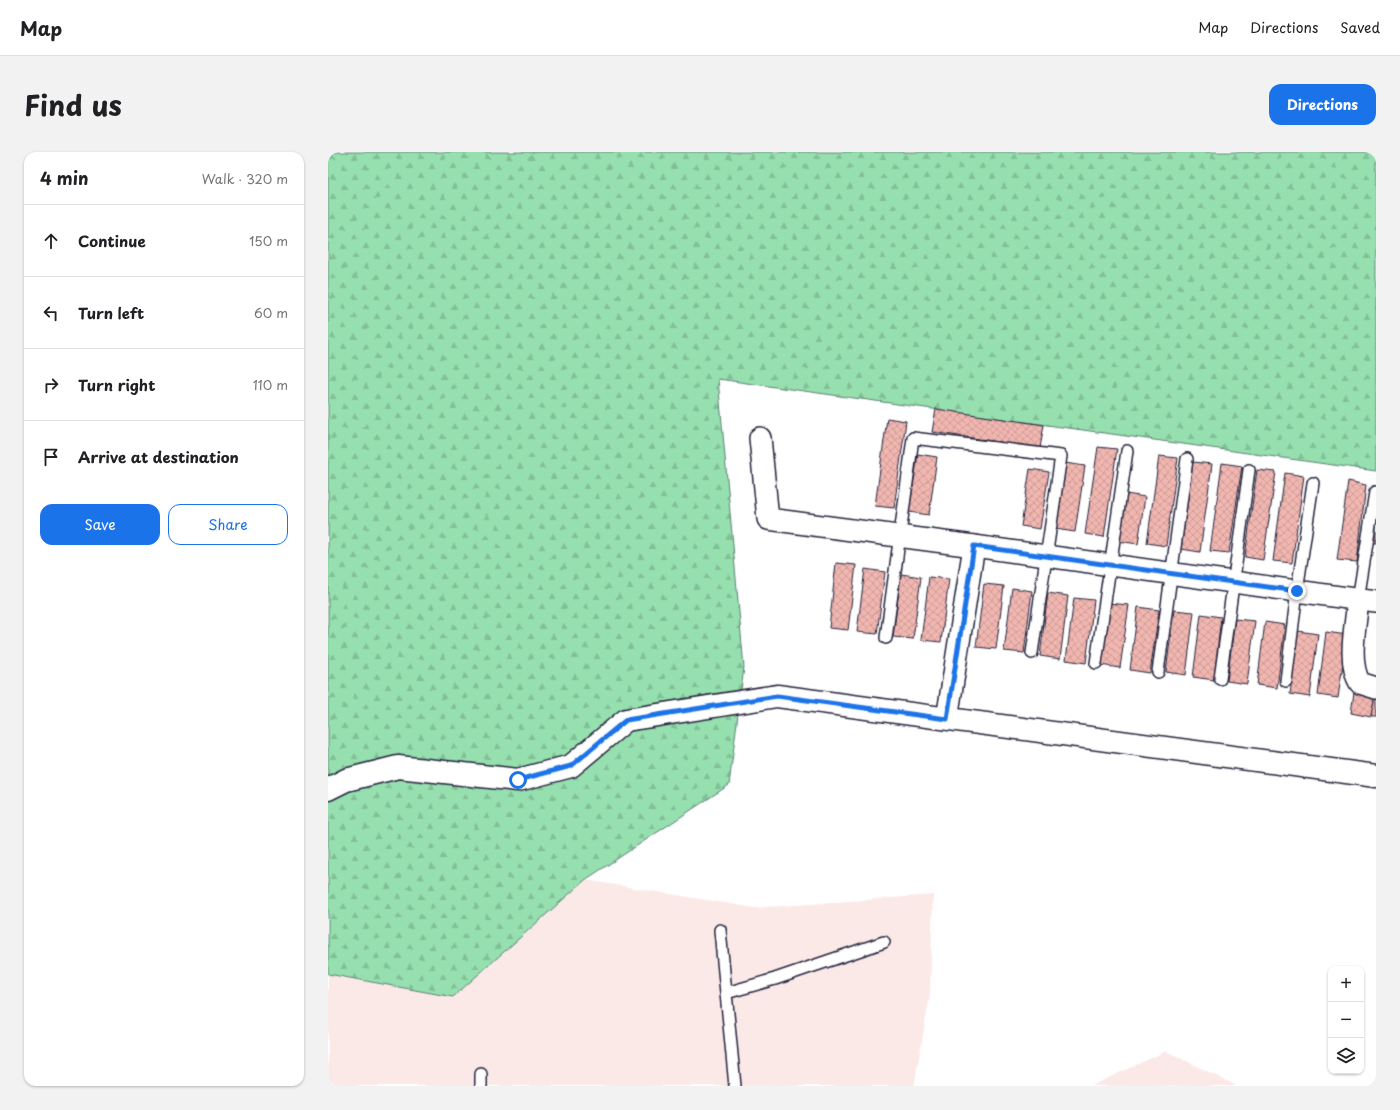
<!DOCTYPE html>
<meta charset="utf-8">
<style>
body{margin:0;font-family:"Playpen Sans",sans-serif;background:#f2f2f2;color:#202124}
.controls{position:absolute;right:12px;bottom:12px;display:grid;overflow:hidden;border-radius:8px;box-shadow:0 1px 3px #0004}
.controls button{width:36px;height:36px;display:grid;place-items:center;padding:0;border:0;border-bottom:1px solid #e0e0e0;background:#fff;color:#202124;font:20px sans-serif}
.stop{position:absolute;width:12px;height:12px;margin:-9px;border:3px solid #1a73e8;border-radius:50%;background:#fff}
.stop.end{background:#1a73e8;border-color:#fff;box-shadow:0 1px 4px #0008}
.list{margin:0;padding:0;list-style:none}
h2{display:flex;justify-content:space-between;align-items:center;height:52px;margin:0;padding:0 16px;font-size:17px}
h2 small{font-size:13px;font-weight:400;color:#757577}
.list li{display:grid;grid-template-columns:26px 1fr auto;gap:12px;align-items:center;box-sizing:border-box;height:72px;padding:0 16px;border-top:1px solid #e0e0e0}
.list b{display:block;font-size:15px;white-space:nowrap}
.list em{font-size:13px;font-style:normal;color:#757577}
.actions{display:flex;gap:8px;padding:12px 16px}
.actions a{flex:1;padding:9px 0;border:1px solid #1a73e8;border-radius:12px;text-align:center;font-size:14px;color:#1a73e8}
.actions .main{background:#1a73e8;color:#fff}
.icon{flex:none;width:22px;height:22px;fill:none;stroke:currentColor;stroke-width:2;stroke-linecap:round;stroke-linejoin:round}
.map{position:relative;flex:none;width:1048px;height:934px;overflow:hidden;border-radius:12px}
header{display:flex;align-items:center;gap:24px;box-sizing:border-box;height:56px;padding:0 20px;background:#fff;border-bottom:1px solid #e0e0e0}
header strong{font-size:19px}
nav{display:flex;gap:22px;margin-inline-start:auto;font-size:14px}
.intro{display:flex;align-items:center;justify-content:space-between;box-sizing:border-box;height:96px;padding:0 24px}
h1{margin:0;font-size:28px}
.button{padding:10px 18px;border-radius:12px;background:#1a73e8;color:#fff;font-size:14px;font-weight:700}
main{display:flex;gap:24px;padding:0 24px}
aside{flex:1;background:#fff;border-radius:12px;box-shadow:0 1px 3px #0004}
.map>svg:first-child{display:block}
</style>
<header>
<strong>Map</strong>
<nav><a>Map</a><a>Directions</a><a>Saved</a></nav>
</header>
<div class="intro"><h1>Find us</h1><a class="button">Directions</a></div>
<main>
<aside>
<h2>4 min<small>Walk · 320 m</small></h2>
<ul class="list">
<li><svg class="icon" aria-label="ahead" viewBox="0 0 24 24"><path d="M12 20V5M6 11l6-6 6 6"/></svg><div><b>Continue</b></div><em>150 m</em></li>
<li><svg class="icon" aria-label="left" viewBox="0 0 24 24"><path d="M17 20v-9H6M10 6l-5 5 5 5"/></svg><div><b>Turn left</b></div><em>60 m</em></li>
<li><svg class="icon" aria-label="right" viewBox="0 0 24 24"><path d="M7 20v-9h11M14 6l5 5-5 5"/></svg><div><b>Turn right</b></div><em>110 m</em></li>
<li><svg class="icon" aria-label="arrive" viewBox="0 0 24 24"><path d="M6 21V4h12l-3 4 3 4H6"/></svg><div><b>Arrive at destination</b></div></li>
</ul>
<div class="actions"><a class="main">Save</a><a>Share</a></div>
</aside>
<div class="map">
<svg width="1048" height="934" viewBox="0 0 1048 934">
<defs>
<pattern id="forest-firs" width="22" height="20" patternUnits="userSpaceOnUse"><rect width="22" height="20" fill="#96dfaf"/><path d="M5 1l3.5 6h-7zM16 11l3.5 6h-7z" fill="#81bf97"/></pattern>
<pattern id="building-cross-hatch" width="8" height="8" patternUnits="userSpaceOnUse"><rect width="8" height="8" fill="#f1b6b0"/><path d="M0 0l8 8M0 8l8-8" fill="none" stroke="#ce9c98"/></pattern>
</defs>
<rect width="100%" height="100%" fill="#fff"/>
<filter id="ink" filterUnits="userSpaceOnUse"><feTurbulence type="fractalNoise" baseFrequency=".025" numOctaves="2"/><feDisplacementMap in="SourceGraphic" scale="8" xChannelSelector="R" yChannelSelector="G"/><feConvolveMatrix kernelMatrix="1 2 1 2 8 2 1 2 1" color-interpolation-filters="sRGB"/></filter>
<g filter="url(#ink)">
<g fill="#fbe9e7">
<polygon points="257,728 427,756 605,743 602,843 586,934 0,934 0,822 125,845"/>
<polygon points="838,899 909,934 763,934"/>
</g>
<polygon fill="url(#forest-firs)" stroke="#5c8075" points="0,0 1048,0 1048,319 390,227 416,515 401,633 257,728 125,845 0,822"/>
<g fill="url(#building-cross-hatch)" stroke="#22223b">
<polygon points="608,257 716,273 712,296 604,280"/>
<polygon points="559,266 578,269 566,356 547,354"/>
<polygon points="770,295 789,297 776,385 757,382"/>
<polygon points="590,302 609,305 601,363 581,360"/>
<polygon points="831,304 850,306 838,394 819,391"/>
<polygon points="865,310 884,312 872,400 853,397"/>
<polygon points="737,311 757,314 747,380 727,377"/>
<polygon points="894,311 914,314 901,401 882,399"/>
<polygon points="702,317 721,320 712,377 693,374"/>
<polygon points="929,318 948,320 935,408 917,405"/>
<polygon points="957,321 976,324 964,411 945,409"/>
<polygon points="1020,329 1038,333 1029,410 1009,408"/>
<polygon points="798,342 817,345 810,392 790,389"/>
<polygon points="1048,372 1048,391 1045,391"/>
<polygon points="508,411 528,413 520,478 501,476"/>
<polygon points="537,417 557,420 549,482 529,480"/>
<polygon points="573,422 593,425 585,487 565,485"/>
<polygon points="601,425 621,427 613,490 593,488"/>
<polygon points="656,432 676,434 668,497 648,495"/>
<polygon points="684,436 704,439 696,501 676,499"/>
<polygon points="720,441 740,444 732,507 712,504"/>
<polygon points="746,446 766,448 758,511 738,508"/>
<polygon points="780,451 801,453 792,516 772,513"/>
<polygon points="810,455 831,458 822,521 802,518"/>
<polygon points="846,458 866,460 858,523 838,520"/>
<polygon points="873,462 893,465 886,528 865,525"/>
<polygon points="907,467 927,469 919,532 899,529"/>
<polygon points="937,470 957,473 949,536 929,533"/>
<polygon points="970,479 990,482 982,545 962,542"/>
<polygon points="998,480 1019,483 1010,546 990,543"/>
<polygon points="1026,540 1047,543 1043,565 1023,561"/>
<polygon points="1047,543 1048,544 1048,565 1043,565"/>
</g>
<g fill="none" stroke-linecap="round" stroke-linejoin="round">
<defs>
<g id="lane">
<polyline points="1030,448 1047,340"/>
<polyline points="558,486 585,286 733,304 704,501"/>
<polyline points="768,511 799,299"/>
<polyline points="830,520 859,307"/>
<polyline points="892,527 921,318"/>
<polyline points="958,529 969,439 985,331"/>
<polyline points="392,778 398,841"/>
<polyline points="153,922 153,934"/>
<polyline points="407,934 398,841 447,827 556,790"/>
</g>
<g id="street">
<polyline points="432,286 440,367 646,394 1048,450"/>
<path d="M1030,448c-2,24 -11,62 2,83l16,5"/>
<polyline points="619,567 646,394"/>
</g>
<polyline id="secondary" points="0,637 18,628 70,615 190,628 243,614 298,568 449,544 1048,624"/>
</defs>
<use href="#lane" stroke="#22223b" stroke-width="14"/>
<use href="#street" stroke="#22223b" stroke-width="24"/>
<use href="#secondary" stroke="#22223b" stroke-width="25"/>
<use href="#lane" stroke="#fff" stroke-width="11"/>
<use href="#street" stroke="#fff" stroke-width="21"/>
<use href="#secondary" stroke="#fff" stroke-width="22"/>
</g>
</g>
<g fill="none" stroke-linecap="round" stroke-linejoin="round" filter="url(#ink)">
<polyline stroke="#1a73e8" stroke-width="5" points="190,628 243,614 298,568 449,544 619,567 646,394 969,439"/>
</g>
</svg>
<div class="controls">
<button>+</button>
<button>−</button>
<button><svg class="icon" aria-label="layers" viewBox="0 0 24 24"><path d="M12 4l9 5-9 5-9-5zM3 14l9 5 9-5"/></svg></button>
</div>
<div class="stop" style="left:190px;top:628px"></div>
<div class="stop end" style="left:969px;top:439px"></div>
</div>
</main>
